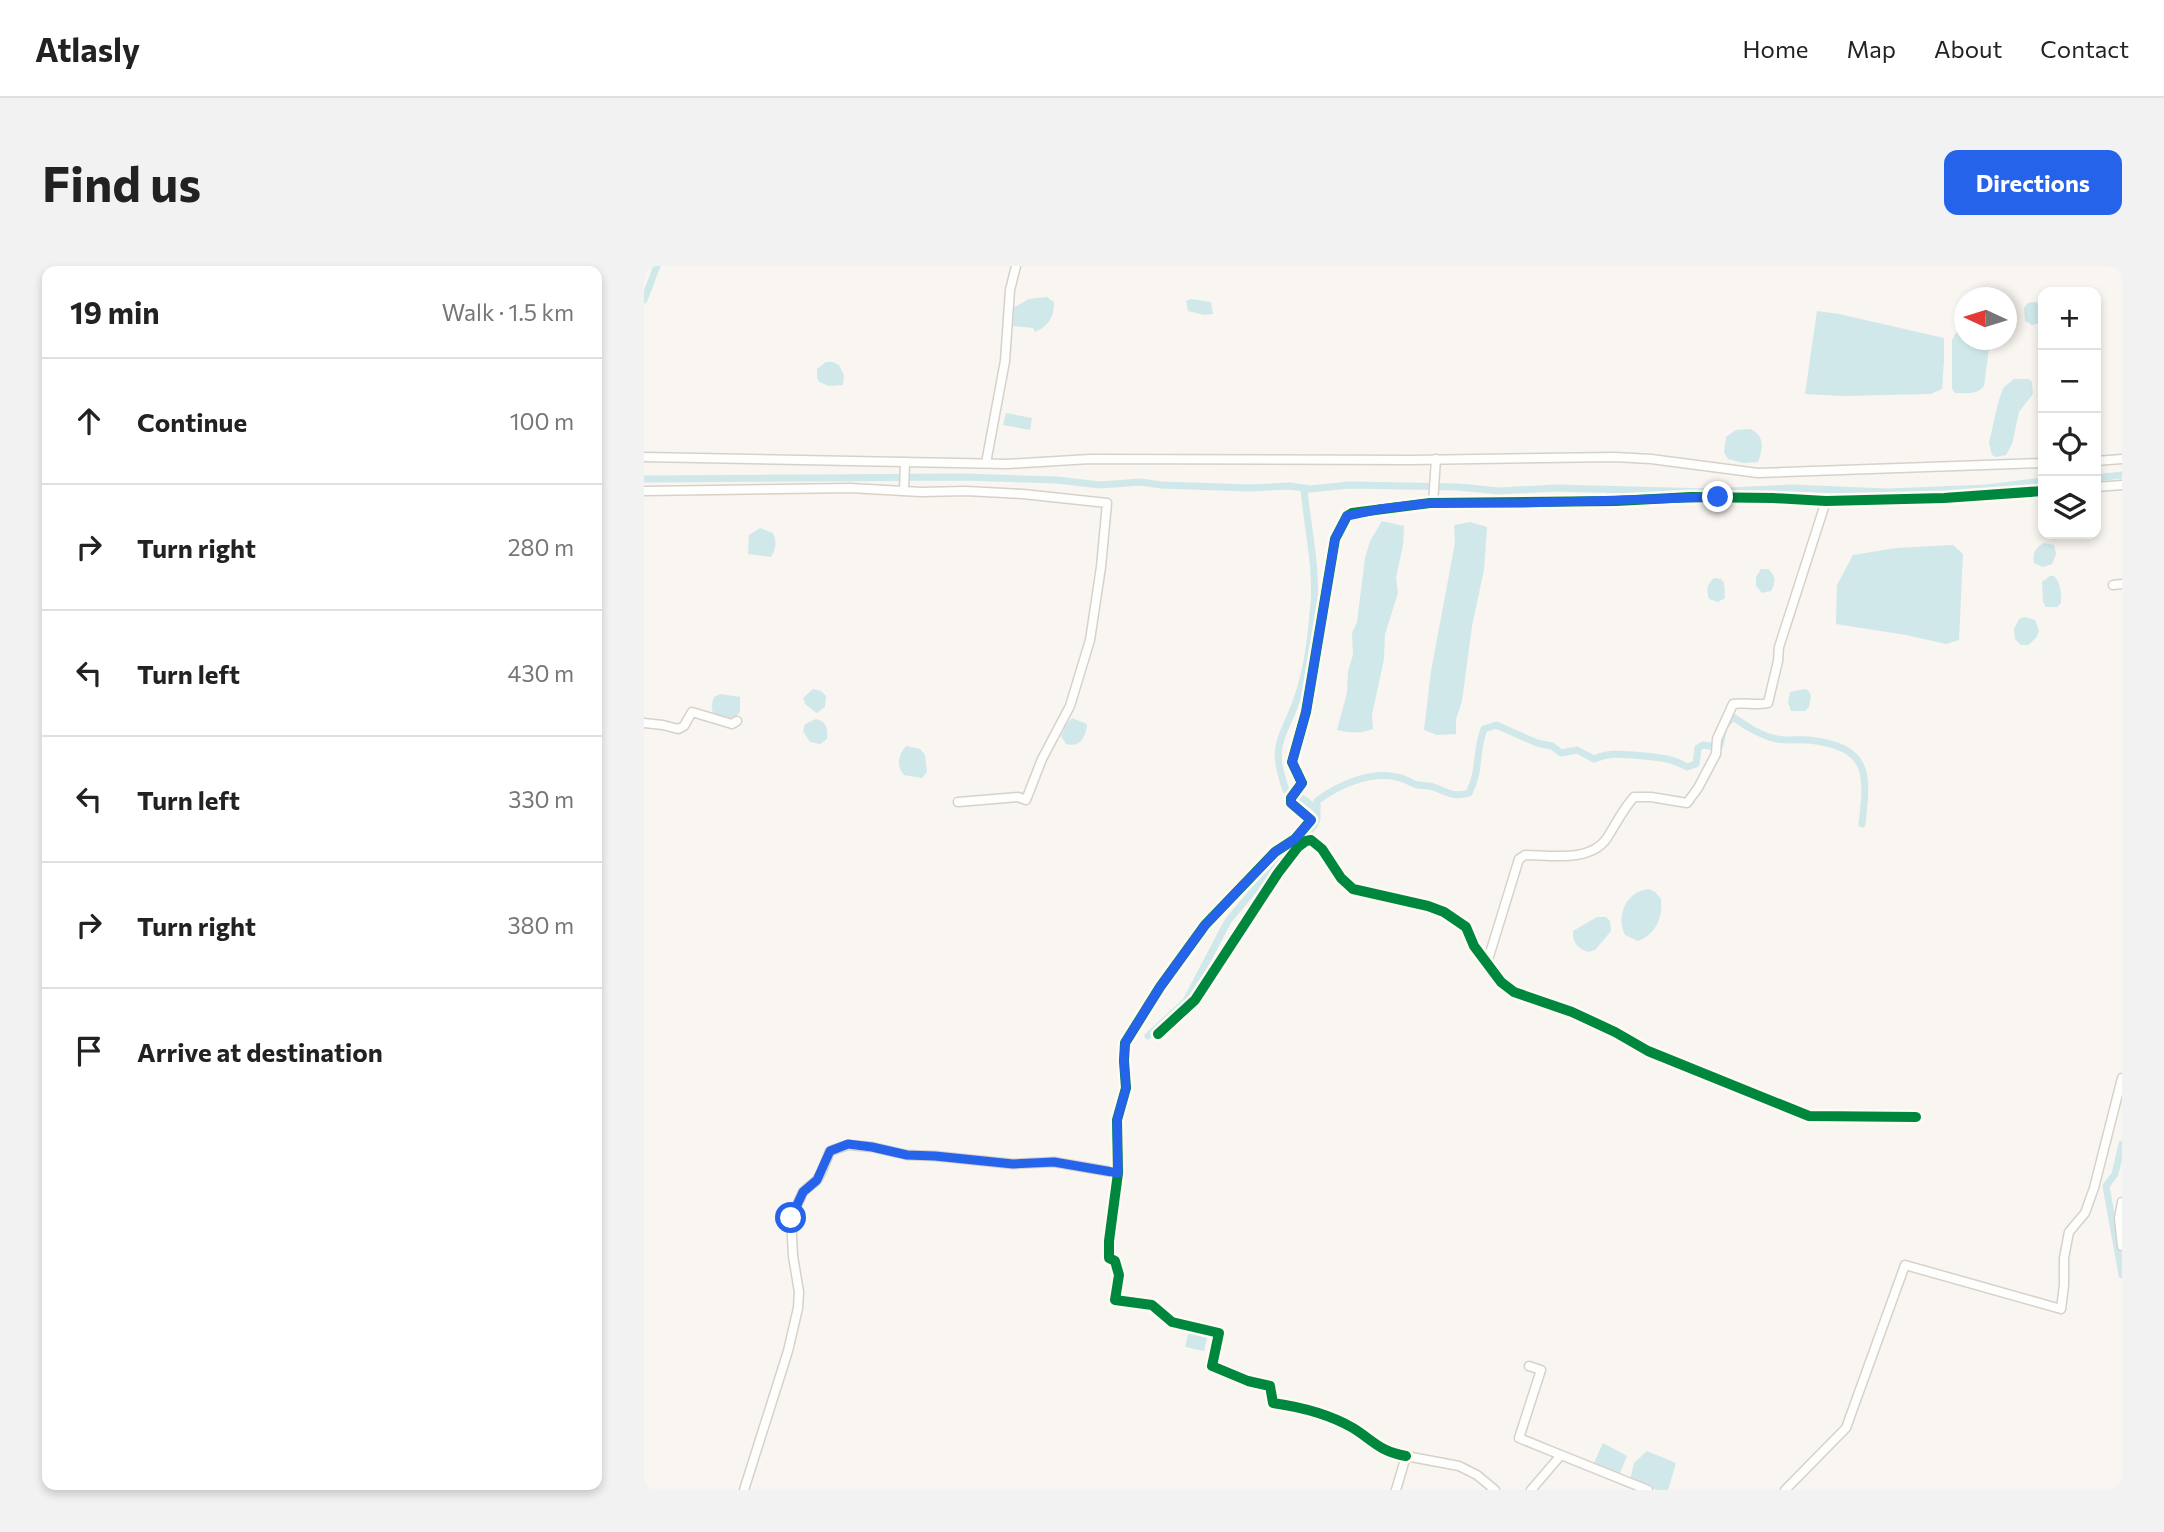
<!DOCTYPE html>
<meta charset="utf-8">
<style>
body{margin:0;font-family:Commissioner,sans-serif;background:#f2f2f2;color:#222}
.controls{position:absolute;right:21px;top:21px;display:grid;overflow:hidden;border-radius:14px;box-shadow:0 4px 10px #0003}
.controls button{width:63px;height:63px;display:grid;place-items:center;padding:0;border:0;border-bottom:2px solid #e0e0e0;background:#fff;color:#222;font:35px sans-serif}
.compass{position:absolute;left:1310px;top:21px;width:63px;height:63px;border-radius:50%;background:#fff;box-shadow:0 4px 10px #0003;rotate:274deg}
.stop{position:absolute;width:21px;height:21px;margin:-16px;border:5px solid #2563eb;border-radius:50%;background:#fff}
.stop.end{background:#2563eb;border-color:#fff;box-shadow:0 2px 7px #0008}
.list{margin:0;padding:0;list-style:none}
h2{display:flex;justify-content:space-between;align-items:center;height:91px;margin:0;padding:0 28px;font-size:30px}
h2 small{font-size:23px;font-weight:400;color:#767676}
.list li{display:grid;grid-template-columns:46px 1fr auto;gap:21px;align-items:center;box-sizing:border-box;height:126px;padding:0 28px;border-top:2px solid #e0e0e0}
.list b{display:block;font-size:26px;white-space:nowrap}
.list em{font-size:23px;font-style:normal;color:#767676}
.icon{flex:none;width:38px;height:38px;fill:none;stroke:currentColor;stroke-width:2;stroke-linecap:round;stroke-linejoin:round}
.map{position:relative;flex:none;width:1478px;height:1224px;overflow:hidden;border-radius:14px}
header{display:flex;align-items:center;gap:42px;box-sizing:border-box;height:98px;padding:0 35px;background:#fff;border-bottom:2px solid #e0e0e0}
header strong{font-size:33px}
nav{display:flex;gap:38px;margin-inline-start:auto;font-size:24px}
.intro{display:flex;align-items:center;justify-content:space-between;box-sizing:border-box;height:168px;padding:0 42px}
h1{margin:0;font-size:49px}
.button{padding:18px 32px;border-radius:14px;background:#2563eb;color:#fff;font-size:24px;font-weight:700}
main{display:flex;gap:42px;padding:0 42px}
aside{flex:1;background:#fff;border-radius:14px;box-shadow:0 4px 10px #0003}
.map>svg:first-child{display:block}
</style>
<header>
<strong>Atlasly</strong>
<nav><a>Home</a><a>Map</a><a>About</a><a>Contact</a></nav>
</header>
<div class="intro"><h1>Find us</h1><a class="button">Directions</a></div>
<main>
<aside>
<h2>19 min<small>Walk · 1.5 km</small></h2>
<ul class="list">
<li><svg class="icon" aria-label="ahead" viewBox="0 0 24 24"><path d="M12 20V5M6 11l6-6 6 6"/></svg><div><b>Continue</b></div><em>100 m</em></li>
<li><svg class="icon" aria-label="right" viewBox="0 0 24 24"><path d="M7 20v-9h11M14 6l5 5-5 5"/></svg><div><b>Turn right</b></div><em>280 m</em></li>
<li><svg class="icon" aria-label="left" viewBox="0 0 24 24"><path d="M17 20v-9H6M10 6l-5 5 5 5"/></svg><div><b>Turn left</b></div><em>430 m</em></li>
<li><svg class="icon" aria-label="left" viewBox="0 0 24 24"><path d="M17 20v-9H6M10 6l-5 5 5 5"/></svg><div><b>Turn left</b></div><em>330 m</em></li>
<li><svg class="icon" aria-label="right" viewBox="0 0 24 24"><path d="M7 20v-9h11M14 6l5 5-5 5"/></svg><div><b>Turn right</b></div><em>380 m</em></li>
<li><svg class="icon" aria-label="arrive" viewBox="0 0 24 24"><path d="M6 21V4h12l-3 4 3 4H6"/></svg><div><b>Arrive at destination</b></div></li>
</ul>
</aside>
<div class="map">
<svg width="1478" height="1224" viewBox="0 0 1478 1224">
<rect width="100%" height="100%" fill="#f9f5f0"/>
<g fill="#d0e8ea">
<path d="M403,31l7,5c0,15 -5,24 -19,30l-2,-4 -20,-2 -2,-5 2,-13 16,-9z"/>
<polygon points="547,33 567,36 569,48 560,49 544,45 542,35"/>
<polygon points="1389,36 1399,37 1399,56 1388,59 1381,55 1380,42 1384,37"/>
<polygon points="1173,45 1195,48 1300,72 1300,94 1298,123 1287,128 1198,130 1161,128"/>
<path d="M1320,63l1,11h24l1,1 -6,45c-7,9 -18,7 -29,7l-3,-4v-49l3,-6z"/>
<polygon points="182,96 189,96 195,99 200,109 199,119 185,120 175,116 173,111 173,103"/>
<polygon points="1370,113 1385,113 1388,116 1389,128 1375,146 1368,178 1362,189 1352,191 1348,189 1345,177 1354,137 1359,122"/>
<polygon points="362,147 388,152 386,164 359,159"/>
<path d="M1107,163c14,8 12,19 7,33l-15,1 -15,-4 -4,-7 2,-15 10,-7z"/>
<path d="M738,255l22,5 -1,19 -7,33 2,15 -13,41 -1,25 -12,56 1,14c-13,5 -23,4 -36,1l10,-37 1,-22 5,-16 -1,-22 5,-11 8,-64 5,-17z"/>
<polygon points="826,256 843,261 840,304 828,360 818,435 812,453 812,468 793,469 780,464 787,405 811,277 810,259"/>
<path d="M116,262l13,5c4,9 3,16 -2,24l-23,-3 1,-19z"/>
<path d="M1400,277l10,2 2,9 -4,10 -9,3 -9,-4c-2,-8 1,-16 10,-20z"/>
<polygon points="1309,279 1319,288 1315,374 1302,378 1262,369 1192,358 1193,319 1209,289 1252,282"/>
<path d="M1117,303h7c8,7 8,13 3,22l-9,2 -6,-7v-9z"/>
<path d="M1406,310h4c7,8 7,16 7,27l-4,4h-11l-3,-5 -1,-20z"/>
<path d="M1070,312l7,1 3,4 1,15 -7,4 -9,-3c-3,-10 -2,-14 5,-21z"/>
<polygon points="1381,351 1391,354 1395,365 1392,372 1384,379 1377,379 1371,373 1370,363 1375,353"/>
<polygon points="169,423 177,425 182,430 181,441 173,447 162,439 159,432"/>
<polygon points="1161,423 1164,424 1167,430 1165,441 1161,445 1147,445 1144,436 1146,426"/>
<path d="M76,428l20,3v14l-4,7 -21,-1c-4,-7 -4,-12 -1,-20z"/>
<path d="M428,452l15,6c-1,13 -7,24 -21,20l-5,-8 5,-11z"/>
<path d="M172,453c11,3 12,10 11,20l-7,5 -10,-2 -7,-11 2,-7z"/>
<path d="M262,480l14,3 5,6 2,17 -5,6 -18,-3c-8,-9 -6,-20 2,-29z"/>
<path d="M1005,623l6,3 6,7c2,18 -5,35 -23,42l-13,-6c-10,-20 2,-44 24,-46z"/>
<path d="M953,651h9l4,4 1,10 -16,19 -7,2c-10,-4 -16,-9 -15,-21z"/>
<polygon points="545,1064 564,1068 560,1085 541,1081"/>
<polygon points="959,1177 983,1190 976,1207 972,1209 949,1199"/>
<polygon points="1003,1185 1032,1197 1024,1224 1014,1224 986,1214 990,1197"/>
</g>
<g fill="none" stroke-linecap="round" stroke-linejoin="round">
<g stroke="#d0e8ea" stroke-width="7">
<polyline points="0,34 13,0"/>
<polyline points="1452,212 1478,209"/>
<polyline points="0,213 320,211 413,214 456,219 497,216 517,219 606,222 646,220 666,223 705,219 815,221 855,225 911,222 1067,226 1148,222 1243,226 1343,222 1399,215"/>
<path d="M660,222c3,39 13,77 10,116 -3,32 -6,65 -17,95 -14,41 -28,44 -11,91l16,8 13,10"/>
<path d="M1076,479l4,-18 9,-10c13,9 28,19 44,22 10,2 22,0 32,1 61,7 59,33 53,84"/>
<path d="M504,770l38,-35 42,-80 36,-43 28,-32 22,-20 3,-7v-18c21,-16 53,-30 80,-24 7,1 13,6 20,8 6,1 11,0 16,2 15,5 20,11 36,6 12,-24 6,-41 15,-64l12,-4 41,18 15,3 9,7 16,-3 17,9c18,-8 31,-4 50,-3 19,2 26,2 43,11l9,-3 2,-16 5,-3 13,2"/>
<polyline points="1478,878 1471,908 1462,920 1478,1009"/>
</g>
<defs>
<g id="minor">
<polyline points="0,191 363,198 446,193 767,194 971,191 1007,193 1114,207 1399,197"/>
<polyline points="1452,195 1478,193"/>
<polyline points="342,197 361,95 366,24 372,0"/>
<polyline points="1452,221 1478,219"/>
<polyline points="0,225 206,222 277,226 322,225 379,228 463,237 457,301 446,374 426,440 398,493 382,534 374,531 314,536"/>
<polyline points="260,225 261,197"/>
<polyline points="789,237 792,193"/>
<polyline points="1469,319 1478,318"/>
<polyline points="0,457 19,459 34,463 40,460 48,446 88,458 93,455"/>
<path d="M843,697l32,-104 6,-4c25,0 65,8 82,-17 9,-14 16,-29 27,-41h17l36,6 11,-15 18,-34 1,-15 16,-35c12,-2 24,2 35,-1l10,-42 1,-14 47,-146"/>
<polyline points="514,768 551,734 634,607 654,581 662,575 667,574 678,583 697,612 709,623 784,640 800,646 822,661 830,680 857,716 870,726 928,746 971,766 1004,785 1165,850 1272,851"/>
<polyline points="1478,936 1475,952 1478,980"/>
<polyline points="885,1100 897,1104 875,1172 917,1189"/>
<path d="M762,1190c-27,-5 -32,-15 -53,-28 -24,-14 -52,-21 -80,-25l-3,-17 -22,-5 -36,-15 7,-33 -47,-11 -20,-17 -37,-5 4,-25 -4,-14 -6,-3v-17l9,-68 -1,-53 9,-32 -2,-27 1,-18 35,-56 45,-62 70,-73 20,-13 16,-19 -20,-17v-5l11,-15 -10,-21 14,-50 29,-173 12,-23 5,-3 78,-10 186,-2 75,-4 82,1 53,3 118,-3 99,-7"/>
<polyline points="100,1224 144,1085 154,1042 155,1026 149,990 147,952 159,926 173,914 178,905 186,885 204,879 228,881 263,889 291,890 369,898 410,896 474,907"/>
<polyline points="752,1224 762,1190 815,1200 833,1209 851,1224"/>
<polyline points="887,1224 917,1189 1004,1224"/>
<polyline points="1141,1224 1202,1162 1261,999 1417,1043 1420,1019 1420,992 1425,966 1441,947 1450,922 1478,812"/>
</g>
</defs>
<use href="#minor" stroke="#d7d1cb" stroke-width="11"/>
<use href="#minor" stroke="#fefefd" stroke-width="8"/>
<defs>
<g id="cycleway">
<polyline points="514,768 551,734 634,607 654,581 662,575 667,574 678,583 697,612 709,623 784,640 800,646 822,661 830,680 857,716 870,726 928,746 971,766 1004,785 1165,850 1272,851"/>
<path d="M762,1190c-27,-5 -32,-15 -53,-28 -24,-14 -52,-21 -80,-25l-3,-17 -22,-5 -36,-15 7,-33 -47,-11 -20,-17 -37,-5 4,-25 -4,-14 -6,-3v-17l9,-68 -1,-53 9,-32 -2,-27 1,-18 35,-56 45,-62 70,-73 20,-13 16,-19 -20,-17v-5l11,-15 -10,-21 14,-50 29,-173 12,-23 5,-3 78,-10 186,-2 75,-4 82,1 53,3 118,-3 99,-7"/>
</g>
</defs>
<use href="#cycleway" stroke="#fffaf3" stroke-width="15"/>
<use href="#cycleway" stroke="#00873e" stroke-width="10"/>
</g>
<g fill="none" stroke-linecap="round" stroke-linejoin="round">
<polyline stroke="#2563eb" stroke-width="9" points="147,952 159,926 173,914 186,885 204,878 228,881 263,889 291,890 369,898 410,896 474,907 473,854 482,822 480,795 481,777 516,721 561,659 631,586 651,573 667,554 647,537 647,532 658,517 648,496 662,446 691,273 703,250 736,243 786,237 880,237 1074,231"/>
</g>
</svg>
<div class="controls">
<button>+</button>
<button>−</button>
<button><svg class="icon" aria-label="locate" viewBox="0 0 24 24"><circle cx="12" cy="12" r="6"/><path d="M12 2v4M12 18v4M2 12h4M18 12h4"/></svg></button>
<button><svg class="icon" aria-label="layers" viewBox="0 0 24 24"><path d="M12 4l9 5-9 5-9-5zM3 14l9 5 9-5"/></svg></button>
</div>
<svg class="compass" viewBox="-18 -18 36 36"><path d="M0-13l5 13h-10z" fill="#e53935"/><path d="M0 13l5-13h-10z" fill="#767676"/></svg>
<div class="stop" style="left:147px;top:952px"></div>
<div class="stop end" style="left:1074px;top:231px"></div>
</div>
</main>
